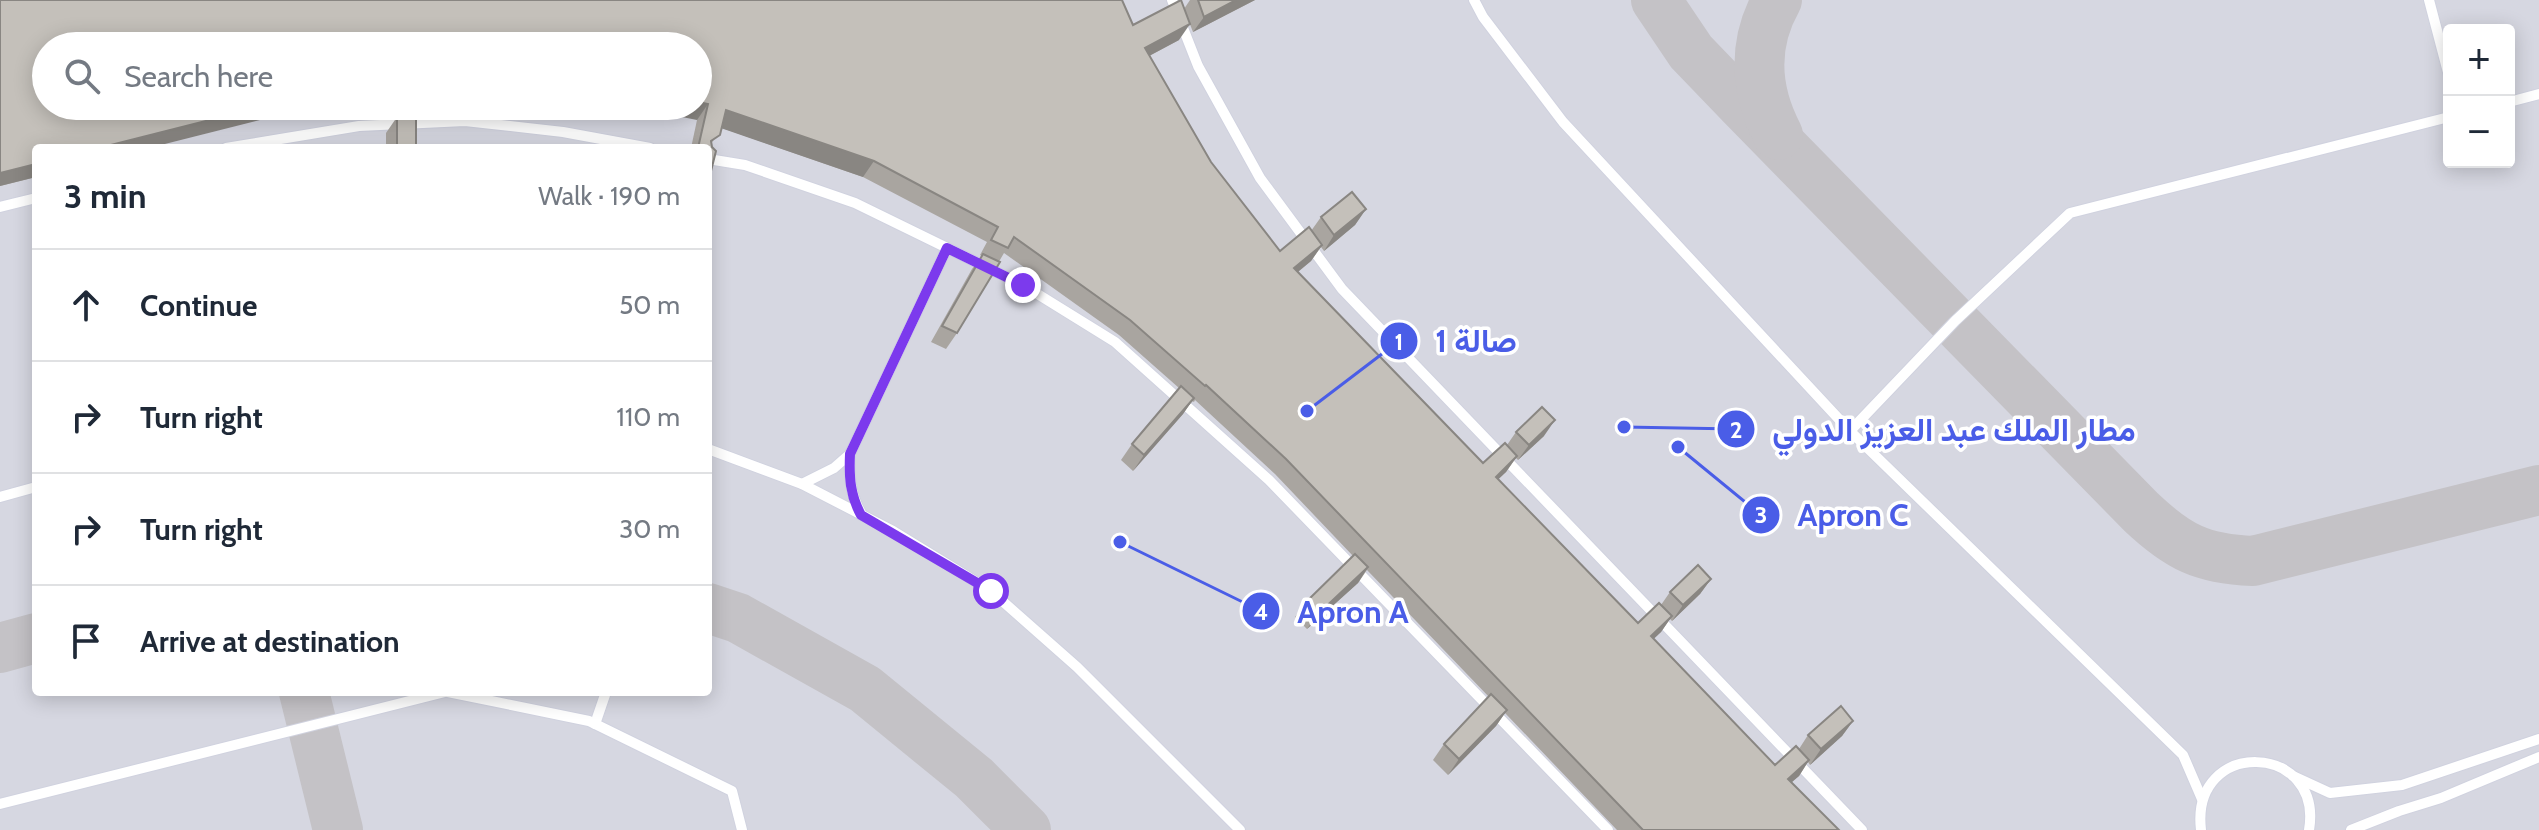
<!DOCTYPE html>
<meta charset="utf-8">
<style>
body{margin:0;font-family:Cabin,Vazirmatn,sans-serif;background:#f2f2f3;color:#1f2937}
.controls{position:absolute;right:24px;top:24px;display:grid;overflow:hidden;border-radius:8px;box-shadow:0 4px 20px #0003}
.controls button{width:72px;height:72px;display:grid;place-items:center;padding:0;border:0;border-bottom:2px solid #e0e1e3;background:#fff;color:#1f2937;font:40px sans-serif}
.stop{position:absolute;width:24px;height:24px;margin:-18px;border:6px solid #7c3aed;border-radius:50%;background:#fff}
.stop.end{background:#7c3aed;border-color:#fff;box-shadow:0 2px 8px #0008}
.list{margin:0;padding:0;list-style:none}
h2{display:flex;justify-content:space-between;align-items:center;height:104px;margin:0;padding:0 32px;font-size:34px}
h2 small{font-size:26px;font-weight:400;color:#747a83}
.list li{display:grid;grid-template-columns:52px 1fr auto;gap:24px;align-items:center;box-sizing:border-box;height:112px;padding:0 32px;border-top:2px solid #e0e1e3}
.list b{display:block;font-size:30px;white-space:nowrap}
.list em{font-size:26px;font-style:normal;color:#747a83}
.icon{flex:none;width:44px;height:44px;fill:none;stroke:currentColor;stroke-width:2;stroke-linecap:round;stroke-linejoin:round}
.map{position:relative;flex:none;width:2539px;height:830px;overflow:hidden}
.search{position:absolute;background:#fff;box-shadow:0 4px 20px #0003;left:32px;top:32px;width:680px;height:88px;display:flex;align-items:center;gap:20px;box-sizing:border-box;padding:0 28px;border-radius:44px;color:#747a83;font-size:30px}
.panel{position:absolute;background:#fff;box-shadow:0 4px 20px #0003;left:32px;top:144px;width:680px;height:552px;border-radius:8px}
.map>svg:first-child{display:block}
</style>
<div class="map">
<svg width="2539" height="830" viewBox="0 0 2539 830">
<rect width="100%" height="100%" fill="#e9e4db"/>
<path fill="#d6d7e1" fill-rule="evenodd" d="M0,0h2539v830h-2539zM2449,30h60v132h-60zM46,46h652v60h-652zM36,148h672v544h-672z"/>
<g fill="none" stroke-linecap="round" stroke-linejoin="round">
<g stroke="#c4c2c6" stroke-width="50">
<path d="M1656,0l35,52 51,53 399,407c37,35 61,47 112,49l286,-71"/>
<path d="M1777,0c-25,44 -22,91 1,135"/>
<polyline points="708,608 738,618 865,689 974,778 1026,830"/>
<polyline points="0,648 36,638"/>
<polyline points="304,692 338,830"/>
</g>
<defs>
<g id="service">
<polyline points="1172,0 1198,66 1260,178 1342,289 1862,830"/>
<polyline points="1474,0 1483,17 1563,122 1850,431 2183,755 2202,799"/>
<polyline points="2429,0 2449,76"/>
<polyline points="2509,102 2539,94"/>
<polyline points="226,148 359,126 465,121 563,132 650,148"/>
<polyline points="708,159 745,165 855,203 1023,285 1115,342 1269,480 1608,830"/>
<polyline points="0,207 36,198"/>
<polyline points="1850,431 1955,321 2070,213 2449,117"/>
<polyline points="708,449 802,484 893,531 991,591 1077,667 1240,830"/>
<polyline points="850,454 947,248"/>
<path d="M802,484l32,-16 16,-14c-1,22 0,40 11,59"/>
<polyline points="0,497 36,487"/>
<polyline points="448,692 589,721 732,791 742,830"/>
<polyline points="595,724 606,692"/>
<polyline points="2293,776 2330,793 2402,785 2539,739"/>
<polyline points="0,804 445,692"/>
<path d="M2201,830c-11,-93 123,-88 108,0"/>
<polyline points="2351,830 2399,811 2441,798 2539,757"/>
</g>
</defs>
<use href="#service" stroke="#d0d2df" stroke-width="12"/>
<use href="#service" stroke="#fff" stroke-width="10"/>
</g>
<g fill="#a9a5a0">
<polygon points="0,0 1133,25 1179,40 1149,56 1211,162 1280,251 1311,231 1321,217 1366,209 1355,225 1324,251 1321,247 1311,261 1298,272 1483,463 1507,445 1516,432 1544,436 1518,460 1516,458 1506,472 1498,479 1638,623 1661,605 1670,592 1711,579 1700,594 1672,621 1670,619 1661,632 1653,639 1775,765 1799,749 1808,735 1853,721 1842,736 1810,765 1808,762 1799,776 1791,782 1839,830 1617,830 1505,713 1496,726 1448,775 1433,760 1444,744 1489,697 1367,570 1358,583 1307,629 1295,617 1306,602 1353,556 1275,474 1195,400 1194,402 1192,401 1183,414 1133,471 1121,460 1132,444 1179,388 1119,335 1004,253 957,333 946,349 931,342 972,269 982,256 980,255 987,242 863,177 722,128 708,148 691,148 697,120 698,46 46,46 36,177 0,186"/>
<polygon points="1190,0 1255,0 1193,32 1184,9"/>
<polygon points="385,106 412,106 405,116 385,117"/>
<polygon points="397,117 416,148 386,148 386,133"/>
</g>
<g fill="#898682">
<polygon points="1236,0 1255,0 1193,32 1204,17"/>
<polygon points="1190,24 1179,40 1134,64 1145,48"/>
<polygon points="698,102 708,104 697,120 627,106 698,106"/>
<polygon points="265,106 315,106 149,148 99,148"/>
<polygon points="393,106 412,106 405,116 385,117"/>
<polygon points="726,110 874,161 863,177 715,126"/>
<polygon points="36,164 36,177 0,186 0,173"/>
<polygon points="1366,209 1355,225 1324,251 1334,235"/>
<polygon points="1322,245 1311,261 1283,284 1294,268"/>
<polygon points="1194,398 1183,414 1133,471 1144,455"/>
<polygon points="1555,420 1544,436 1518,460 1529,445"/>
<polygon points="1517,456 1506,472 1485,492 1496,477"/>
<polygon points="1368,567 1358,583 1307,629 1318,614"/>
<polygon points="1711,579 1700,594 1672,621 1683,605"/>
<polygon points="1672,616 1661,632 1640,652 1651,636"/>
<polygon points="1507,710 1496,726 1448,775 1459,759"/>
<polygon points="1853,721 1842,736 1810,765 1821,749"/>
<polygon points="1809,760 1799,776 1777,795 1788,779"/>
</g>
<g fill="#c4c0ba" stroke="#898682" stroke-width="2">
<polygon points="0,0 1122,0 1133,25 1181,0 1190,24 1145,48 1211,162 1280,251 1309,227 1322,245 1294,268 1483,463 1505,443 1517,456 1496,477 1638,623 1659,603 1672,616 1651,636 1775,765 1796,746 1809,760 1788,779 1839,830 1643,830 1286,459 1206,385 1205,386 1130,320 1014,237 1008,248 991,240 998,227 874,161 726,110 720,135 711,141 712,147 716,151 708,183 708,148 698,148 708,104 698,102 698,46 46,46 46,106 265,106 99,148 36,148 36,164 0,173"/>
<polygon points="1198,0 1236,0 1204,17"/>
<polygon points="416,116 416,148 397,148 397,117"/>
<polygon points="1352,192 1366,209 1334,235 1321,217"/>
<polygon points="983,254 1000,262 957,333 942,326"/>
<polygon points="1181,386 1194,398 1144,455 1132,444"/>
<polygon points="1542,407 1555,420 1529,445 1516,432"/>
<polygon points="1355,554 1368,567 1318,614 1306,602"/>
<polygon points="1698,565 1711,579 1683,605 1670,592"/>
<polygon points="1491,694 1507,710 1459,759 1444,744"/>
<polygon points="1841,706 1853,721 1821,749 1808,735"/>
</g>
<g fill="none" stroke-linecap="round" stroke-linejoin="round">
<path stroke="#7c3aed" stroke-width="10" d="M991,591l-130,-76c-11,-20 -12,-38 -11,-61l97,-206 76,37"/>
</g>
<path fill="none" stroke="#4a5de7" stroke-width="3" d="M1307 411L1399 341M1624 427L1736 429M1678 447L1761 515M1120 542L1261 611"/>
<g fill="#4a5de7" stroke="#fff" stroke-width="3">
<circle cx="1307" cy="411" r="8"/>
<circle cx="1624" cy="427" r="8"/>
<circle cx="1678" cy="447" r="8"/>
<circle cx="1120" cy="542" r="8"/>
<circle cx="1399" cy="341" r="20"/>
<circle cx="1736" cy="429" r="20"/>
<circle cx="1761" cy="515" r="20"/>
<circle cx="1261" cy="611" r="20"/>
</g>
<g font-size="24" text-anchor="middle" font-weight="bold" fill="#fff">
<text x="1399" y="350">1</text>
<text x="1736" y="438">2</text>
<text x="1761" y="523">3</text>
<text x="1261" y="620">4</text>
</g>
<g font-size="32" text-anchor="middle" font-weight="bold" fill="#4a5de7" stroke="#fff" stroke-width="7" stroke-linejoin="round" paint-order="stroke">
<text x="1476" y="352">صالة 1</text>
<text x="1954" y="441">مطار الملك عبد العزيز الدولي</text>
<text x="1853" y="526">Apron C</text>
<text x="1353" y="623">Apron A</text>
</g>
</svg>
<div class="controls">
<button>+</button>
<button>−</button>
</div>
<div class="stop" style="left:991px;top:591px"></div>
<div class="stop end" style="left:1023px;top:285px"></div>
<div class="search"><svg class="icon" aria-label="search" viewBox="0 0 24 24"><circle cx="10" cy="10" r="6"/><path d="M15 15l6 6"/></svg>Search here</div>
<section class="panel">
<h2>3 min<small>Walk · 190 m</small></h2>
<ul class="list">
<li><svg class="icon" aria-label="ahead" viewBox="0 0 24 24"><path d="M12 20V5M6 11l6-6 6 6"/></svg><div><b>Continue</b></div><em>50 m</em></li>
<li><svg class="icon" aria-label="right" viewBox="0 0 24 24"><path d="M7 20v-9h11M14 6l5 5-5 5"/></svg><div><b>Turn right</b></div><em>110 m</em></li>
<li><svg class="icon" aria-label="right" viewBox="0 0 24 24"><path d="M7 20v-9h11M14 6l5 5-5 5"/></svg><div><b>Turn right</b></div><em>30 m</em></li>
<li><svg class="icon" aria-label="arrive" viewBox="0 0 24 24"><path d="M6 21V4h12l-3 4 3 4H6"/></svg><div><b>Arrive at destination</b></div></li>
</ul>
</section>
</div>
